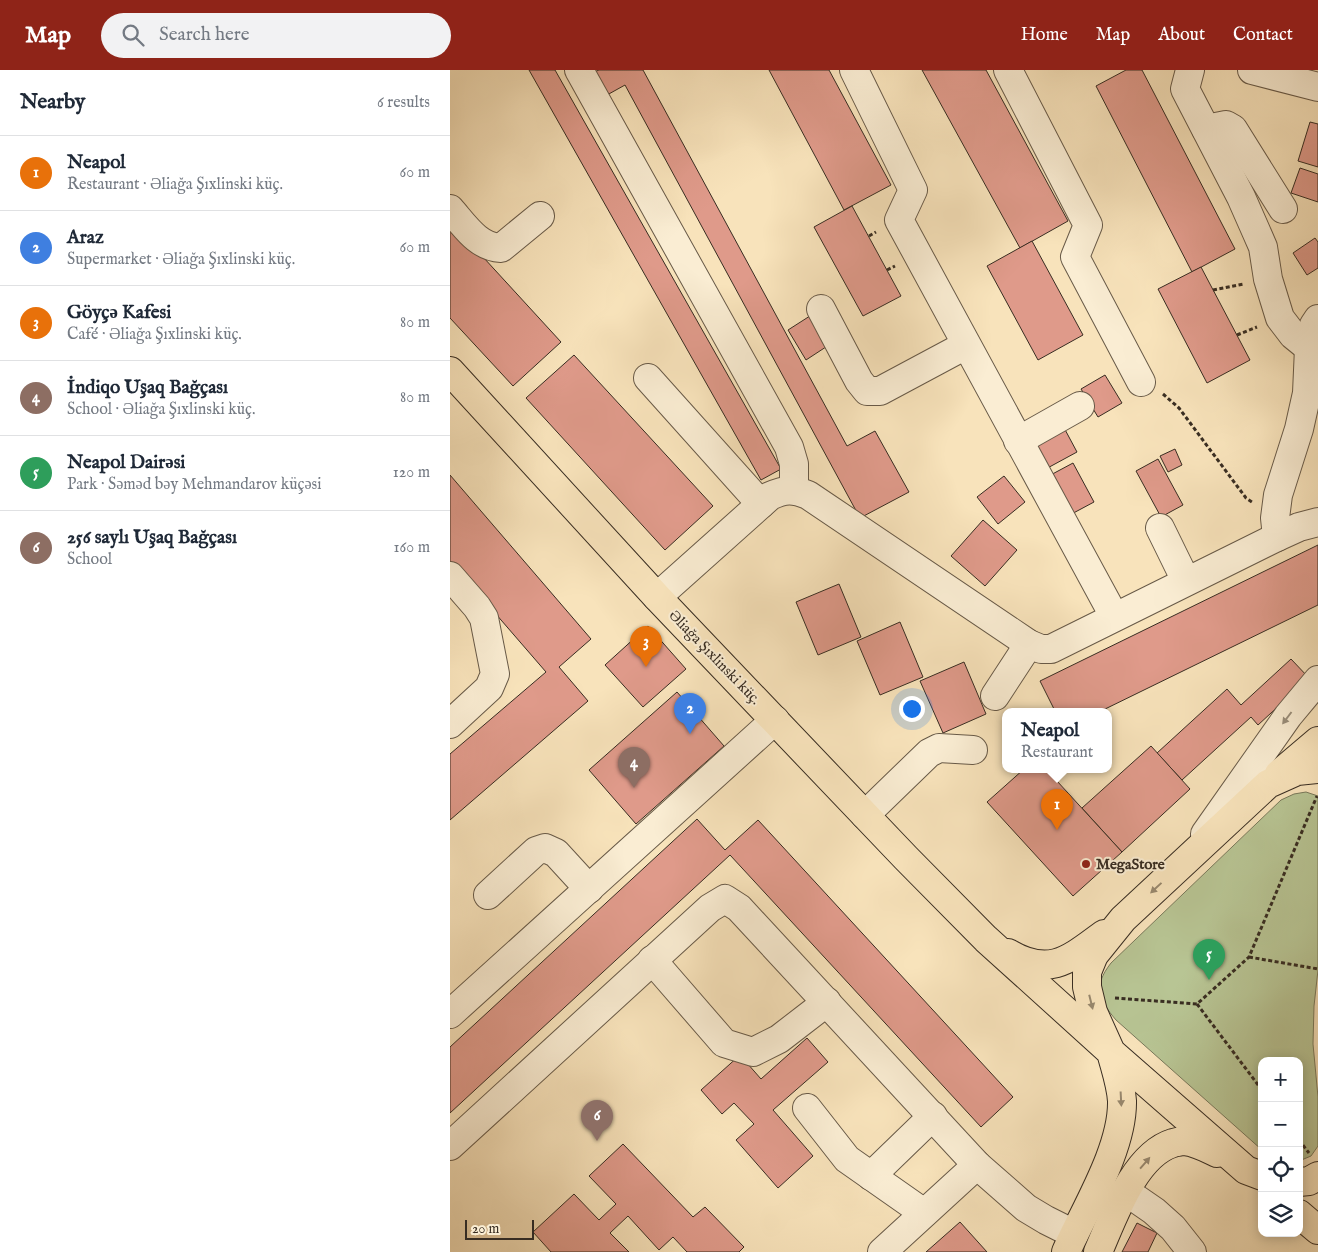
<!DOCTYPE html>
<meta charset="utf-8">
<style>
body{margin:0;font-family:"IM FELL English",serif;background:#f2f2f3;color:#1f2937}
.controls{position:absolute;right:15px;bottom:15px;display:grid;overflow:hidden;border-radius:10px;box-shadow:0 2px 12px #0003}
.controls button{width:45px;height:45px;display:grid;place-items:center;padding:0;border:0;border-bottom:1px solid #e0e1e3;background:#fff;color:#1f2937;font:25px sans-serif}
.scale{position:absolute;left:15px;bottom:12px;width:69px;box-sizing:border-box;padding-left:5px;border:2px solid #382d22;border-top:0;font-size:14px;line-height:18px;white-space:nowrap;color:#382d22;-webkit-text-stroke:4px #faedd3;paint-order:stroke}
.you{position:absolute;left:461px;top:638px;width:18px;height:18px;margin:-12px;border:4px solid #fff;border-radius:50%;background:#1a73e8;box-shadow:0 0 0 8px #1a73e833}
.badge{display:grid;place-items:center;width:32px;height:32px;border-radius:50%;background:#8f2418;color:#fff;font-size:16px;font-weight:700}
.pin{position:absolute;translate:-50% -41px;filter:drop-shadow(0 1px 2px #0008)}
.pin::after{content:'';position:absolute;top:26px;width:18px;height:15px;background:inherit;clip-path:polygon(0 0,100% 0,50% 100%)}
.popup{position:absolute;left:552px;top:638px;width:110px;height:65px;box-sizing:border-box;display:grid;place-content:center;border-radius:10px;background:#fff;filter:drop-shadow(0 1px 4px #0005);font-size:16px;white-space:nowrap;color:#747a83}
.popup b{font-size:19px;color:#1f2937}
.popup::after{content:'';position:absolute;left:50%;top:100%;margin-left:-10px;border:10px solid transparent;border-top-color:#fff}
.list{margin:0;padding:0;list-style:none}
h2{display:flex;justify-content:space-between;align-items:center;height:65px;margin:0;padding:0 20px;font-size:21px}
h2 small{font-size:16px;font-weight:400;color:#747a83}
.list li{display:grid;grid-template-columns:32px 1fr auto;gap:15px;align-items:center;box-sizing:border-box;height:75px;padding:0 20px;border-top:1px solid #e0e1e3}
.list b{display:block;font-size:19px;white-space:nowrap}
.list p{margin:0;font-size:16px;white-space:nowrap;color:#747a83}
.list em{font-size:16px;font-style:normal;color:#747a83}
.icon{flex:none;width:28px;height:28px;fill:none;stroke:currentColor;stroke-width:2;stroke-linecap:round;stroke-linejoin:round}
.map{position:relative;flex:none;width:868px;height:1182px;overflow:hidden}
header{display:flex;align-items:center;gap:30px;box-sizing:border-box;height:70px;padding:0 25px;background:#8f2418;color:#fff}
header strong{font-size:24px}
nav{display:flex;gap:28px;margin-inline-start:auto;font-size:18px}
.search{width:350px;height:45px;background:#f2f2f3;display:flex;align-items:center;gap:12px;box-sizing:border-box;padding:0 18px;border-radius:28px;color:#747a83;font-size:19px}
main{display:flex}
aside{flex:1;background:#fff}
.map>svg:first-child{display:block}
</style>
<header>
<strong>Map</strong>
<div class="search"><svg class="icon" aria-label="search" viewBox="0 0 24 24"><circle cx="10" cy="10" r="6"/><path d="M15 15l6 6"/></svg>Search here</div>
<nav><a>Home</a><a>Map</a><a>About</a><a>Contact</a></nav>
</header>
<main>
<aside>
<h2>Nearby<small>6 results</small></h2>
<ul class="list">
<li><span class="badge" style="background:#e8710a">1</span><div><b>Neapol</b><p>Restaurant · Əliağa Şıxlinski küç.</p></div><em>60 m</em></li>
<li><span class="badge" style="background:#3f7fe0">2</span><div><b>Araz</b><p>Supermarket · Əliağa Şıxlinski küç.</p></div><em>60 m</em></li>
<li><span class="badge" style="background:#e8710a">3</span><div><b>Göyçə Kafesi</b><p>Café · Əliağa Şıxlinski küç.</p></div><em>80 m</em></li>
<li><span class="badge" style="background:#8d6e63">4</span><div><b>İndiqo Uşaq Bağçası</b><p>School · Əliağa Şıxlinski küç.</p></div><em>80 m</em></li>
<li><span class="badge" style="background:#2e9e5b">5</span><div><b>Neapol Dairəsi</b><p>Park · Səməd bəy Mehmandarov küçəsi</p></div><em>120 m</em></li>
<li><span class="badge" style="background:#8d6e63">6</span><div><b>256 saylı Uşaq Bağçası</b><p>School</p></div><em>160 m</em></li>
</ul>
</aside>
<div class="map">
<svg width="868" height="1182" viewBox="0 0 868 1182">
<rect width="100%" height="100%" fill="#f8e3bb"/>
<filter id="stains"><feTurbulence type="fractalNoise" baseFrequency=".004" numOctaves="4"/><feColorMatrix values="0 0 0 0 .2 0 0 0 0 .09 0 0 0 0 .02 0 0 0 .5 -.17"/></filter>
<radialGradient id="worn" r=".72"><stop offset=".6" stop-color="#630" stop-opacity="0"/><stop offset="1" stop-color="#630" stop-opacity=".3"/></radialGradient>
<path fill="#b8c594" stroke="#78795b" d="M856,722l12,4v174l-4,36 -1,38 5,53v49l-7,10 -12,5v-100h-37v89l-146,-130c-18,-21 -23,-34 -5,-57l170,-163 13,-6z"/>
<g fill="#df9a8a" stroke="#382d22">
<polygon points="79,0 105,0 331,399 311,410"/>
<polygon points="149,0 193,0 397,376 425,361 459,422 410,448 175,15 157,25 144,2"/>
<polygon points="319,0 379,0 441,115 394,140"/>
<polygon points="472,0 536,0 618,151 570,178"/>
<polygon points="676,0 692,0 785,179 742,202 646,16"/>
<polygon points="860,52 868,54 868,97 848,91"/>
<polygon points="850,98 868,104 868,132 841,123"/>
<polygon points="402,136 451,226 413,246 364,157"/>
<polygon points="0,151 111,272 63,316 0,248"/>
<polygon points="865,168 868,172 868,198 857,205 843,183"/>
<polygon points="582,171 633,265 588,290 537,196"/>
<polygon points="751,197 800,290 757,313 708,219"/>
<polygon points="363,244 382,273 356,290 338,260"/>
<polygon points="124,285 263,436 215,480 76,328"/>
<polygon points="655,305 672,333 648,347 631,319"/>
<polygon points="612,354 627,382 592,401 576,373"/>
<polygon points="725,379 732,395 718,402 710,386"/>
<polygon points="708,389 733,435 711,447 686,401"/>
<polygon points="623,393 644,432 616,447 595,408"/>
<polygon points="0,405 141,569 109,597 138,631 0,750 0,684 96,602 0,491"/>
<polygon points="554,406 575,432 548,454 527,427"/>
<polygon points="533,450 567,480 535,516 501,486"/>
<polygon points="868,475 868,535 651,641 605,641 590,611"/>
<polygon points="389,514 411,567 368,585 346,532"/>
<polygon points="450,552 473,607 430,625 407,571"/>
<polygon points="198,556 236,599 193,637 155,595"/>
<polygon points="841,589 859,608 808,655 801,647 732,710 707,683 777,619 791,635"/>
<polygon points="514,592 536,644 493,663 470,611"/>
<polygon points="227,622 274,676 186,754 139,700"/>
<polygon points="701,676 740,719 672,782 632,738"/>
<polygon points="574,699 596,699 672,782 623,826 537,732"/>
<polygon points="247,749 275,780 308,750 563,1027 531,1057 280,785 0,1043 0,977"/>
<polygon points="357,968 378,992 323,1040 363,1086 328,1118 286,1070 304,1054 284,1033 272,1044 251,1020 290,985 311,1009"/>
<polygon points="173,1074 243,1147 255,1137 294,1177 289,1182 237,1182 223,1167 209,1180 178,1146 160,1163 179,1182 101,1182 83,1162 124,1124 149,1150 166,1134 139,1106"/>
<polygon points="510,1152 537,1182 476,1182"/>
<polygon points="687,1153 707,1163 698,1182 672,1182"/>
</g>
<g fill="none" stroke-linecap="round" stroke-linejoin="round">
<defs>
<g id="minor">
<polyline points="129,0 339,377 344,394 344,419"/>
<polyline points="404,0 463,120 449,150 664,546"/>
<polyline points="558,0 638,155 625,187 691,312"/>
<polyline points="740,0 735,19 791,127 806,161 813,177 818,209 830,248 843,265 859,278"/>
<polyline points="802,0 868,17"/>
<polyline points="756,59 776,55 783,59 833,139"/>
<path d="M0,139c15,17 28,38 51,39l39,-32"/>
<polyline points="371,239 409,311 417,321 430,321 516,275"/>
<polyline points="198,308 311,434"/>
<polyline points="568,371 630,336"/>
<polyline points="710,458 736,511"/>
<polyline points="827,467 825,448 828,425 849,359 857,323 859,278 864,255 868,249"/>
<polyline points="0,506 27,537 34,548 45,604 39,618 0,654"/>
<path d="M207,527l113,-101c16,-7 22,-7 38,-1l221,149 12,5h10l226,-112 22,-10 19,-5"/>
<polyline points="545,626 579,574"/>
<polyline points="415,745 479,683 489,678 523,680"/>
<polyline points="755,764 838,646 868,610"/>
<polyline points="38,825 86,781 95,778 106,783 139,819"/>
<polyline points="202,890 274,973 303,982 329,969 377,932"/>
<polyline points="0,944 325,650"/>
<polyline points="357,1038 397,1089 474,1143"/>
<polyline points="0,1076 260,838 275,829 289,838 527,1095 576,1138 596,1150 624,1164"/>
<polyline points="421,1106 483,1046"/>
<polyline points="675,1121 704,1141 723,1158 742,1182"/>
<polyline points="432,1182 527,1095"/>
</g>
<g id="major">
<path d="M0,301l207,226 249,261 80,81 125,113c4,16 10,32 11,49 1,48 -37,108 -56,151"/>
<polyline points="829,704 868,671"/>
<path d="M558,883c42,25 62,6 96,-19"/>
<polyline points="812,1106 796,1100 661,982 643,942 637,917 637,902 644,885 673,849 818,714 847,701 868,699"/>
<polyline points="849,1112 859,1111 868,1106"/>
<polyline points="849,1144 868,1160"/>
<path d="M648,1182c15,-34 36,-97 75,-109 4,-1 8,-2 11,-2 12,1 23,7 33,12"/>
</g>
</defs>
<use href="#minor" stroke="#685a48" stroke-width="30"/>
<use href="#major" stroke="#382d22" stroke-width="30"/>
<g stroke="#382d22" stroke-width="3" stroke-dasharray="4 2.5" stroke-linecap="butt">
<polyline points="419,166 426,162"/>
<polyline points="437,200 445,196"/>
<polyline points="763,220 794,214"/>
<polyline points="787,265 807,257"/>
<polyline points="713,324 729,338 796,428 802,432"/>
<polyline points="799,887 868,899"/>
<polyline points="665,928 747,934 799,887 867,726"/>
<polyline points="747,934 812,1020"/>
<polyline points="849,1070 859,1083"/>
</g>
<use href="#minor" stroke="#faedd3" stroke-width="28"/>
<use href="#major" stroke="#f8e3bb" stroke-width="28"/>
</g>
<defs><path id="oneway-solid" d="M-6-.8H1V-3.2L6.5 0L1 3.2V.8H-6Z" transform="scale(1.25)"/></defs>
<use fill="#998d7a" href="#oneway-solid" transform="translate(837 648) rotate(127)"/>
<g fill="#98886e">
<use href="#oneway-solid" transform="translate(706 818) rotate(137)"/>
<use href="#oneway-solid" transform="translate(641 932) rotate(76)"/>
<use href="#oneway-solid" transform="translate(671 1029) rotate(87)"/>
<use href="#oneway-solid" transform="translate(695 1093) rotate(-49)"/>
</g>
<circle fill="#8f2418" stroke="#faedd3" stroke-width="2" cx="636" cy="794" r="5"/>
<g text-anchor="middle" stroke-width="4" stroke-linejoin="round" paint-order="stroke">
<g font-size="15" fill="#382d22" stroke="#faedd3">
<text transform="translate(265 587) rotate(46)" y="5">Əliağa Şıxlinski küç.</text>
</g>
<g font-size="15" font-weight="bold" fill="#382d22" stroke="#faedd3" text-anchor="start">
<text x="646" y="799">MegaStore</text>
</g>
</g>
<rect width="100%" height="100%" filter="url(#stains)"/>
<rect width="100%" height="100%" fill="url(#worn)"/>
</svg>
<div class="controls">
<button>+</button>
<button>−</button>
<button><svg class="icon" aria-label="locate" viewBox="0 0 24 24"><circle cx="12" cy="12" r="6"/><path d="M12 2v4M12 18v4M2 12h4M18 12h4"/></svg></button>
<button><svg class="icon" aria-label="layers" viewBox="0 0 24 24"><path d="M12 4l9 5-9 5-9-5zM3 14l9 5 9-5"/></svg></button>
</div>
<div class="scale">20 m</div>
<div class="you"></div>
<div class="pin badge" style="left:607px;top:760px;background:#e8710a">1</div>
<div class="popup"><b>Neapol</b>Restaurant</div>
<div class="pin badge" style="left:240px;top:664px;background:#3f7fe0">2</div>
<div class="pin badge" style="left:196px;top:597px;background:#e8710a">3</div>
<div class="pin badge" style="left:184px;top:718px;background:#8d6e63">4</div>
<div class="pin badge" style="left:759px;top:910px;background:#2e9e5b">5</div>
<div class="pin badge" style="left:147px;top:1071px;background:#8d6e63">6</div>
</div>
</main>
